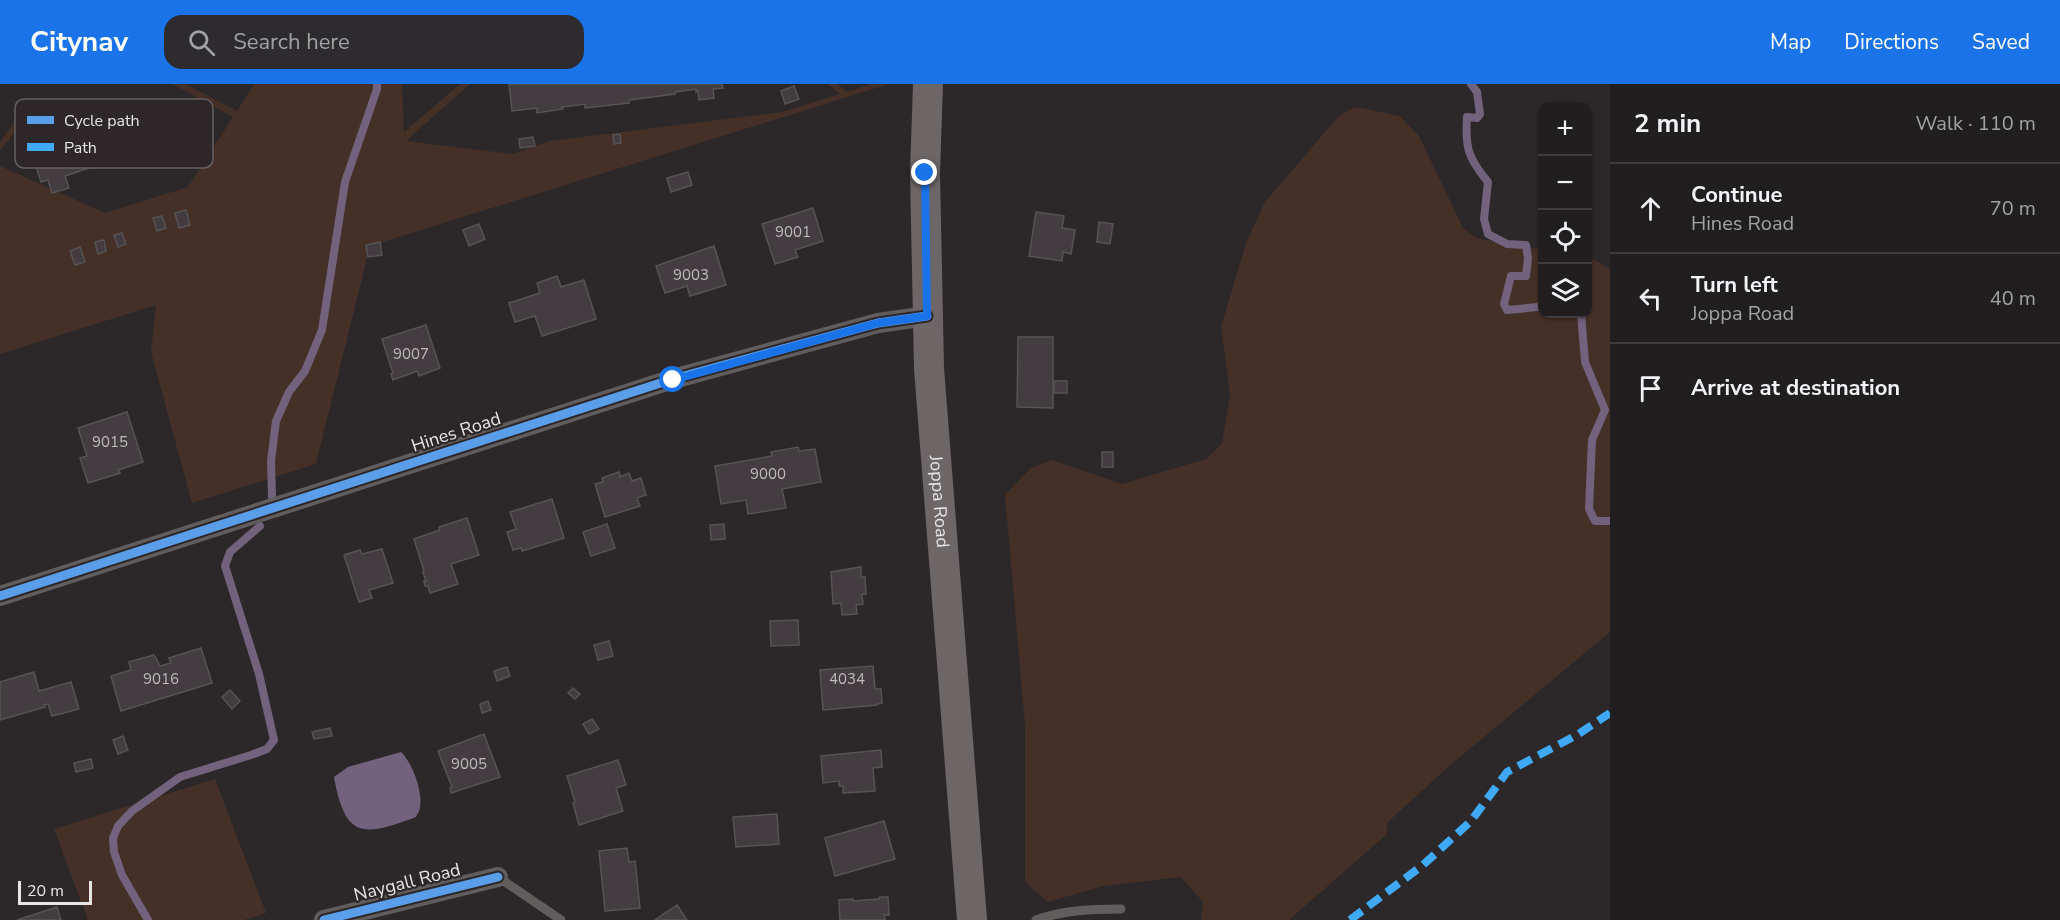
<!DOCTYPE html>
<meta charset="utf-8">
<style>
body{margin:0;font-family:"Nunito Sans",sans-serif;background:#2d2b2d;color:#f1f3f6}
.controls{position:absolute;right:18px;top:18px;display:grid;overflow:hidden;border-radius:12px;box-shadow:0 2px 4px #0004}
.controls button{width:54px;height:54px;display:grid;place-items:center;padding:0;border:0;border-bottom:2px solid #3e3c3e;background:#211e20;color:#f1f3f6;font:30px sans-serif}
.scale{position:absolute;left:18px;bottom:15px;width:74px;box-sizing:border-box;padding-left:6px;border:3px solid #e7e4e5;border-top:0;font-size:16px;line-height:21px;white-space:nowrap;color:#e7e4e5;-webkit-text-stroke:4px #2d2729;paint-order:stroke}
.stop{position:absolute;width:18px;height:18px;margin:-14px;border:4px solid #1a73e8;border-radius:50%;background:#fff}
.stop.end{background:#1a73e8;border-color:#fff;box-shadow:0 2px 6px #0008}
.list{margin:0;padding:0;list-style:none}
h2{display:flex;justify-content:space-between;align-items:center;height:78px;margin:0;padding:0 24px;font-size:26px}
h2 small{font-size:20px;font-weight:400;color:#a2a2a5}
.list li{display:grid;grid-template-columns:39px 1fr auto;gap:18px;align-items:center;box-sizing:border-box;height:90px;padding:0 24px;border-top:2px solid #3e3c3e}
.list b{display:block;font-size:22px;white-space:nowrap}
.list p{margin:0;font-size:20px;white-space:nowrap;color:#a2a2a5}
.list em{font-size:20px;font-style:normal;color:#a2a2a5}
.icon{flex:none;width:33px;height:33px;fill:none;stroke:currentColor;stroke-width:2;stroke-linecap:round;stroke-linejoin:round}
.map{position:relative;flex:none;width:1610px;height:836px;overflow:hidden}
header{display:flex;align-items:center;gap:36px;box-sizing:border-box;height:84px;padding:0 30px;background:#1a73e8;color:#fff}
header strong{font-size:28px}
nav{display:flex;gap:33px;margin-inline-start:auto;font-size:21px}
.search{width:420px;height:54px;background:#2d2b2d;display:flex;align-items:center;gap:15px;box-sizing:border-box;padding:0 21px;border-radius:18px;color:#a2a2a5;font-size:22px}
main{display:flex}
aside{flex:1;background:#211e20}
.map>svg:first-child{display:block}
</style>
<header>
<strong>Citynav</strong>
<div class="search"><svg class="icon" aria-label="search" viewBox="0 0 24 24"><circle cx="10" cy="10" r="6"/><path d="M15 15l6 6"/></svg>Search here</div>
<nav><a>Map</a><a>Directions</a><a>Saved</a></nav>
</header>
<main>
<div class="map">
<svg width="1610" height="836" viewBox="0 0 1610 836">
<rect width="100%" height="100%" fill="#2c282a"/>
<g fill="#443027">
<polygon points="172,0 185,0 237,27 254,0 402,0 404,48 460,0 470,0 406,57 512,70 550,57 782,28 840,10 828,0 837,0 848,8 870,0 889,0 370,162 316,380 192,419 151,268 156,221 0,270 0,82 105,129 188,103 233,33"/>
<polygon points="1355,23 1400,32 1419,52 1463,144 1476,154 1542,166 1542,230 1588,230 1588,174 1593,175 1610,185 1610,548 1449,682 1388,738 1386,751 1289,836 1201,836 1203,818 1181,793 1103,802 1048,818 1025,798 1025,641 1005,411 1031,384 1052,376 1122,400 1206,375 1222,360 1230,310 1221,243 1246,159 1265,118 1339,32"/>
<polygon points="24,25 29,29 0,67 0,58"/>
<polygon points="215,695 266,829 244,836 88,836 54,745"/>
</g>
<path fill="#73627e" d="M401,668c11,10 22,40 19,55 0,4 -3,7 -4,10 -53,20 -71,22 -82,-40l14,-10z"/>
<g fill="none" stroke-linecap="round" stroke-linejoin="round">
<g stroke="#73627e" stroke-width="8">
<path d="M1471,0l6,8 3,22 -3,4 -10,-1c-2,31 1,41 21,65l-4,37 4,15 19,10 19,1 2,13 -2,18h-15l-7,28 3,6 31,-3 4,-3"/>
<polyline points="1581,230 1585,278 1605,326 1592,356 1589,425 1595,437 1610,437"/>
<polyline points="272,413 271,377 276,337 289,308 305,287 322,246 345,98 377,5 377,0"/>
<polyline points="148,836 122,791 114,768 113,754 118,742 132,727 180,693 251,671 267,665 274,656 259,590 225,482 230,468 260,442"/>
</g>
</g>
<g fill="#433c41" stroke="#555354" stroke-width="1.5">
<polygon points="509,0 722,0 723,4 713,5 714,14 699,16 698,7 696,8 696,5 675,8 675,10 629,16 629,19 585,24 585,20 562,23 563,25 537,29 537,24 512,27"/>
<polygon points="794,2 799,15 785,20 781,7"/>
<polygon points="161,15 174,56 65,92 69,104 52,109 48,96 41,98 28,57 53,50 55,54 96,41 96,39"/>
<polygon points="620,50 621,59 614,60 613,51"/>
<polygon points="533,53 535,62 520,64 519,55"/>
<polygon points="688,88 692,101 671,108 667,94"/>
<polygon points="813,124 823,157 795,166 798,173 775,180 762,140"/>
<polygon points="186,126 190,141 179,144 175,129"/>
<polygon points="1036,128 1064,132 1062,144 1075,146 1071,170 1063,168 1062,177 1029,172"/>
<polygon points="162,132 166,144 157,147 153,134"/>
<polygon points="1099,138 1113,140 1110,160 1097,158"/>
<polygon points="479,140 485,155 469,162 463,146"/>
<polygon points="122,149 126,160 118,163 114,151"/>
<polygon points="104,156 106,167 98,170 95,158"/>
<polygon points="380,158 382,171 368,173 366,161"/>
<polygon points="714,162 726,201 690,212 687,202 665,209 656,182"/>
<polygon points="80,163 85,178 75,181 70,167"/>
<polygon points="557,192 561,203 584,196 596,235 542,252 535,232 515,238 509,219 540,209 537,199"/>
<polygon points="426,241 440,284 419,292 417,287 393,296 391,290 393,289 382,255"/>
<polygon points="1018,253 1053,253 1053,324 1017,323"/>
<rect x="1054" y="297" width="13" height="12"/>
<polygon points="127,328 143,378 118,386 120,389 88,399 80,374 87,372 78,344"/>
<polygon points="798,363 799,367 815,365 821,398 782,405 786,424 748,430 746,416 721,420 715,382 772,372 771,368"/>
<rect x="1102" y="368" width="11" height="15"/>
<polygon points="619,388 620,393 629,389 632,397 641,394 646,411 637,414 640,422 605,433 595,400 603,398 602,394"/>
<polygon points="552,415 564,454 522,467 521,464 513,466 507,448 516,445 510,428"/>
<polygon points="467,434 479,471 451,480 458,500 430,509 428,502 425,502 424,497 426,497 423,488 424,487 414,455 440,446 439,443"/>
<polygon points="607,440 615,464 591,472 583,448"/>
<polygon points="724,440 725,455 711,456 710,441"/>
<polygon points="382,465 393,499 369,506 372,514 359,518 344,471 360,466 362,470"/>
<polygon points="861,483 861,493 865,493 866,510 862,510 863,520 856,521 857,530 842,531 841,519 833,520 831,488"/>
<polygon points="798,536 799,561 771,562 770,537"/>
<polygon points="609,557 613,572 598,576 594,561"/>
<polygon points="201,564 212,599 121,627 111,592 131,586 129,578 154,571 160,582 171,579 169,574"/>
<polygon points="873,582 875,605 881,605 882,619 877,620 877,621 823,626 820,586"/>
<polygon points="507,583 510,592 497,597 494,587"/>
<polygon points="34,588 39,607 71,598 79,625 52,632 48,620 44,621 45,623 0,636 0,598"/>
<polygon points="573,604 580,610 575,615 568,609"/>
<polygon points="230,606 240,617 232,625 222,613"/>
<polygon points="488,617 491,626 482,629 480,620"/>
<polygon points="592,635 599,645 589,650 583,640"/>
<polygon points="330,644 332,652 314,655 312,648"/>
<polygon points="484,650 500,693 451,709 450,704 452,703 438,667"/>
<polygon points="123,652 128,666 118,670 113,656"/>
<polygon points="881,666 882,683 873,684 875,707 843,709 843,702 839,702 839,697 823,699 821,672"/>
<polygon points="91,675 93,684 76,688 74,679"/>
<polygon points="618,676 626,701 616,704 623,727 579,741 573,719 575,718 567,692"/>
<polygon points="777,730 779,760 736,763 733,733"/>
<polygon points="884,737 895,775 835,792 825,754"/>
<polygon points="627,764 629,778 635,777 640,824 605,827 599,767"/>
<polygon points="880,813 888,813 889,831 884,831 885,836 840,836 839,816 853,815 853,817 879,815"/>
<polygon points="677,821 687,836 655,836"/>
<polygon points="57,823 61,836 17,836"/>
</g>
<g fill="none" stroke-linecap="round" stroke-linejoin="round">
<g stroke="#625d5d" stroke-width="9">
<polyline points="498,793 561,836"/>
<path d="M1036,836c28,-10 56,-11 85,-11"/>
</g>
<g stroke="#625d5d" stroke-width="20">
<polyline points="0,512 673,295 878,239 927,232"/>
<polyline points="324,836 498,793"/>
</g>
<path stroke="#6d6666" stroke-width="30" id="s1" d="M928,0l-3,89 4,195 43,552"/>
<polyline stroke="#3fa9f5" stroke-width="8" stroke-dasharray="15 8" stroke-linecap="butt" points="1350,836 1423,781 1471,737 1507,688 1577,651 1610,629"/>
<defs>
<g id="cycleway">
<polyline points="0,512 673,295 878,239 927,232"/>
<polyline points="324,836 498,793"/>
</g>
</defs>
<use href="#cycleway" stroke="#2d2729" stroke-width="13"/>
<use href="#cycleway" stroke="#5a9eea" stroke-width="9"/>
</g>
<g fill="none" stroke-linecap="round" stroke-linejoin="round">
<polyline stroke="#1a73e8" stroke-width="8" points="673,296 878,239 927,232 925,89"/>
</g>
<g text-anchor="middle" stroke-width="4.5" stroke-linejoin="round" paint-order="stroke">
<g font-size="15" fill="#bebabc">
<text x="793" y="153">9001</text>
<text x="691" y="196">9003</text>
<text x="411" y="275">9007</text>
<text x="110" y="363">9015</text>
<text x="768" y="395">9000</text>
<text x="161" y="600">9016</text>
<text x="847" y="600">4034</text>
<text x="469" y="685">9005</text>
</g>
<g font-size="18" fill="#e7e4e5" stroke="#2d2729">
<text transform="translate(456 348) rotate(-18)" y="6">Hines Road</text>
<text dy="6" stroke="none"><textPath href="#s1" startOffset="418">Joppa Road</textPath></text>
<text transform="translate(407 798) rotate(-14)" y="6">Naygall Road</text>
</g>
</g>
<rect x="15" y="15" width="198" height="69" rx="9" fill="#2d2729" stroke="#656061" stroke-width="1.5"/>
<rect x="27" y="32" width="27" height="8" fill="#5a9eea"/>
<rect x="27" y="59" width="27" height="8" fill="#3fa9f5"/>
<g font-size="16" fill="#e7e4e5">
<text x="64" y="42">Cycle path</text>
<text x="64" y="69">Path</text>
</g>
</svg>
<div class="controls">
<button>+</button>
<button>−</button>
<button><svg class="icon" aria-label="locate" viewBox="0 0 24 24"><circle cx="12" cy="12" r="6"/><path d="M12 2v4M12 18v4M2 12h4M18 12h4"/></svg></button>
<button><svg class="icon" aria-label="layers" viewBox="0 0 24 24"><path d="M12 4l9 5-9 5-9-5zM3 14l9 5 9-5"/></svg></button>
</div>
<div class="scale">20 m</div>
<div class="stop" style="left:673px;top:296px"></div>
<div class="stop end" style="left:925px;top:89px"></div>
</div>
<aside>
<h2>2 min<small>Walk · 110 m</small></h2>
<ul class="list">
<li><svg class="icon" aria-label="ahead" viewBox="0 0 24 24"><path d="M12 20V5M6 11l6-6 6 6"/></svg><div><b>Continue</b><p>Hines Road</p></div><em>70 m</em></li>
<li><svg class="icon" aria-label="left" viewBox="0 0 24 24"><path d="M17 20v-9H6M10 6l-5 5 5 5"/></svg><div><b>Turn left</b><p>Joppa Road</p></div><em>40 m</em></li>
<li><svg class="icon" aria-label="arrive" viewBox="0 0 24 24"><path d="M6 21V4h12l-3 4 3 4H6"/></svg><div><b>Arrive at destination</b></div></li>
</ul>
</aside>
</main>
